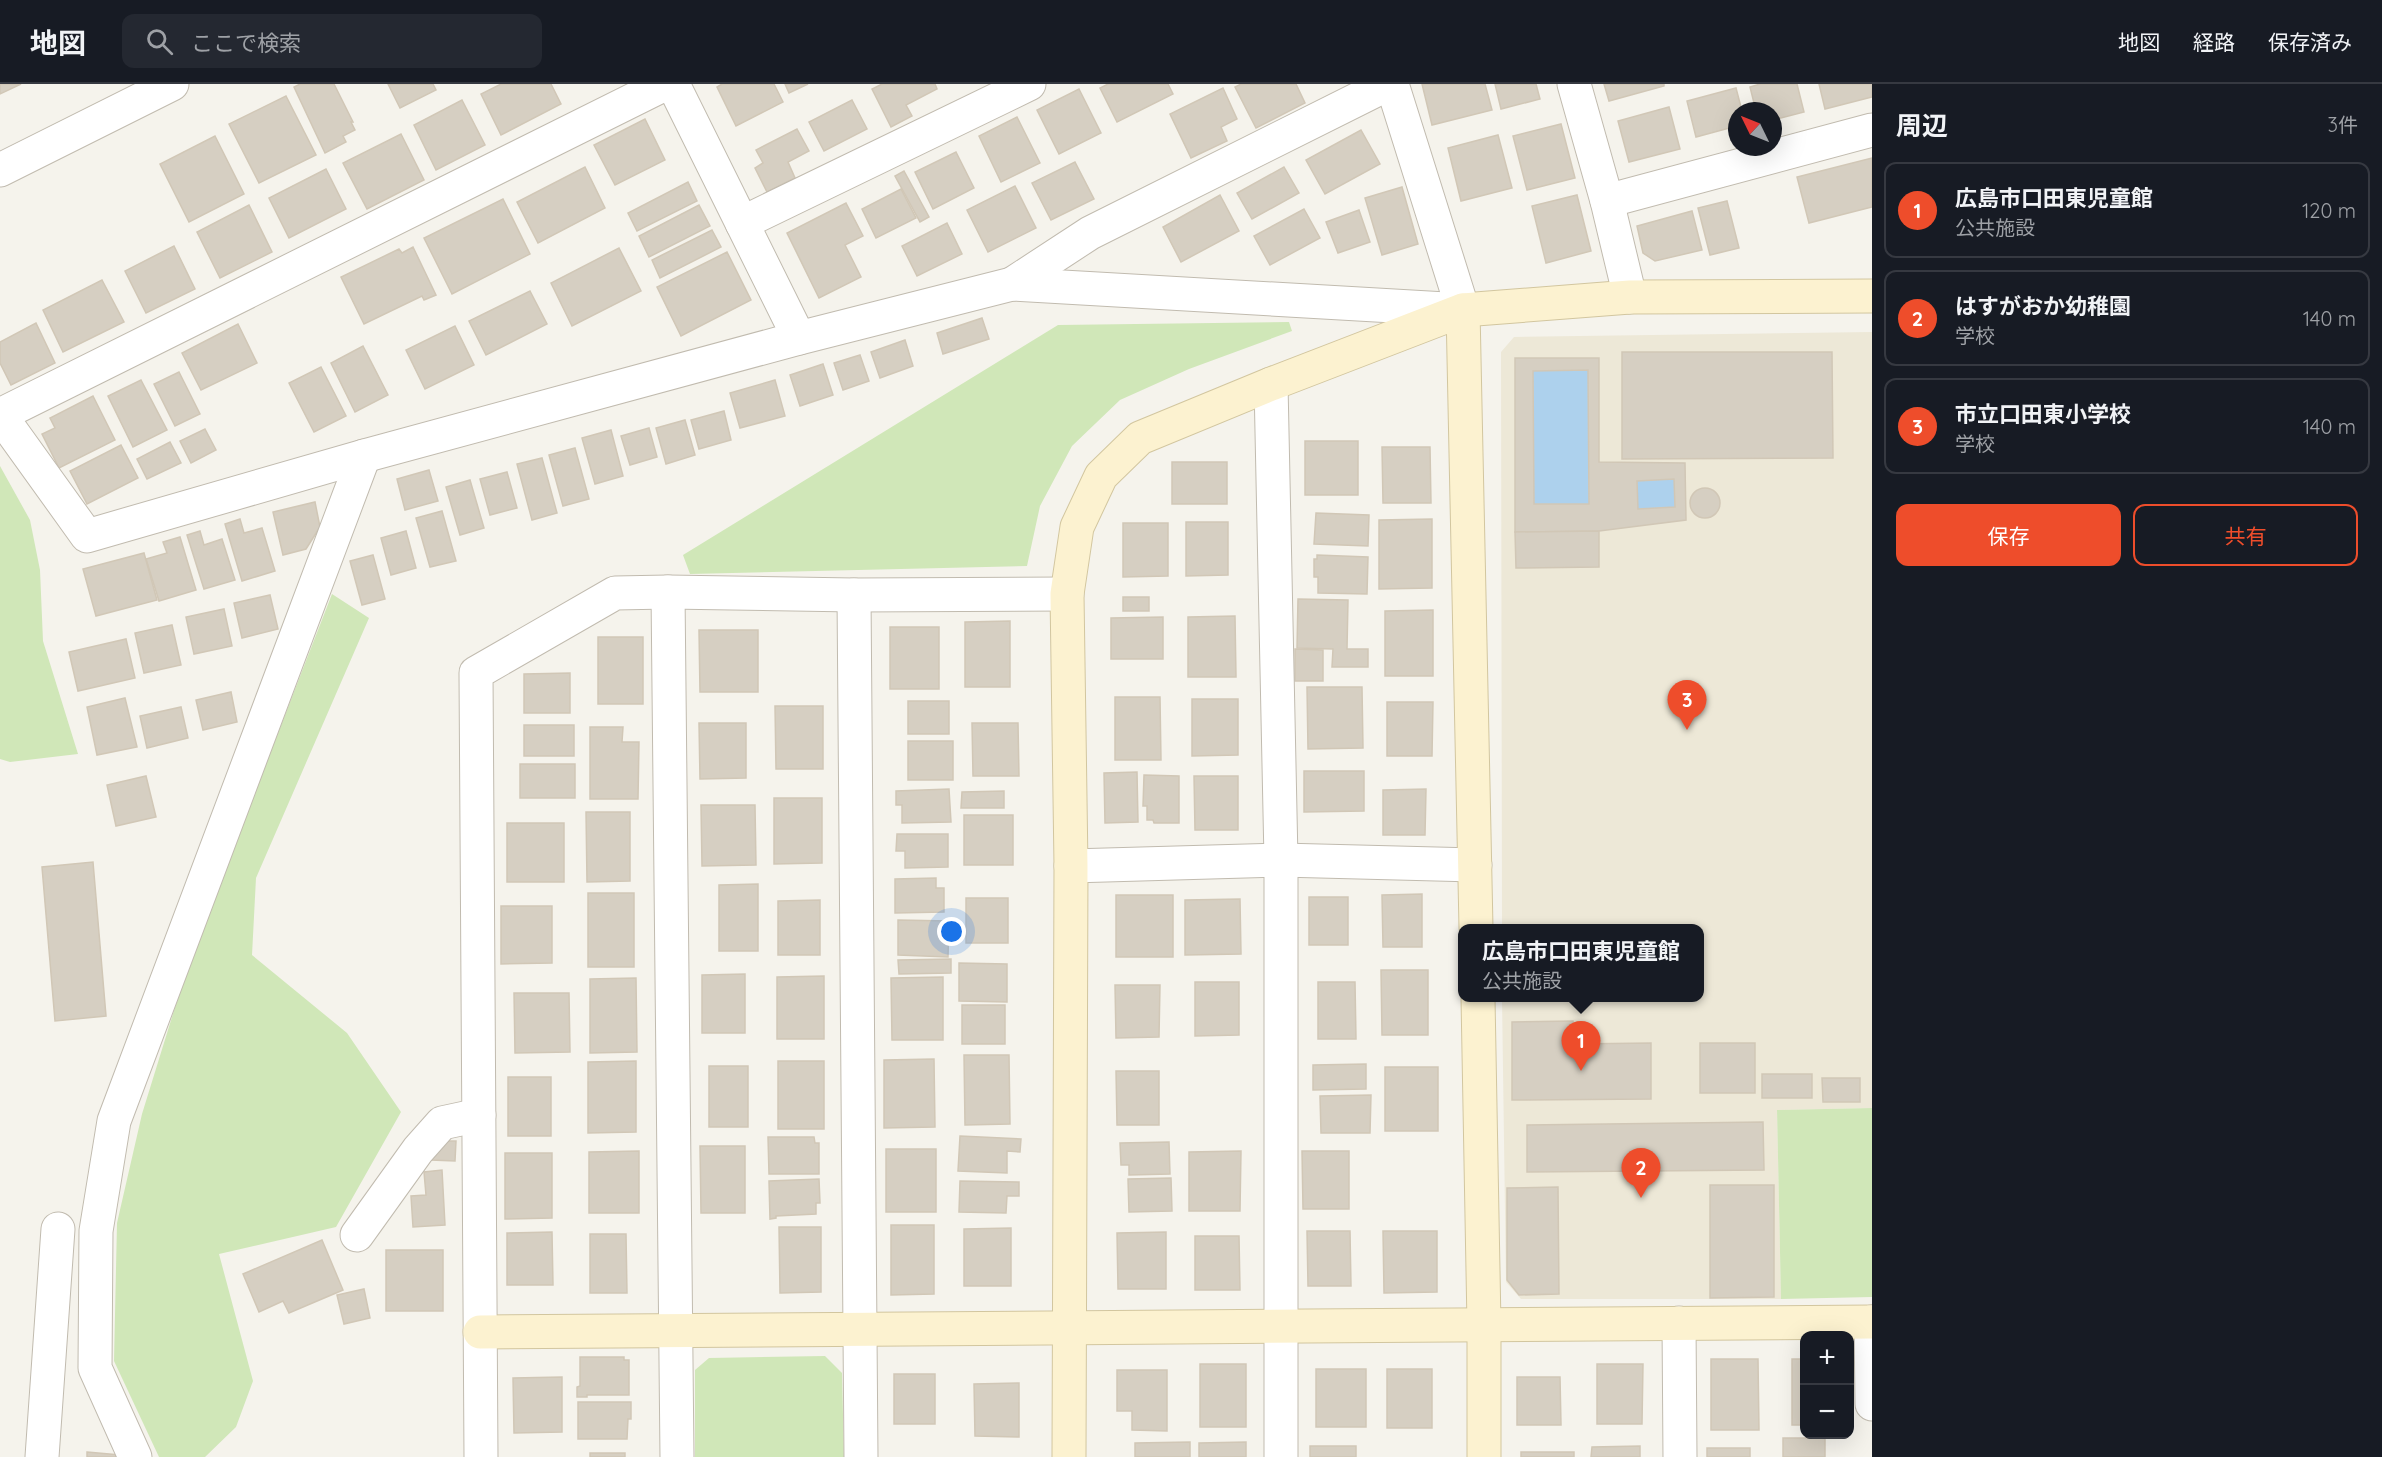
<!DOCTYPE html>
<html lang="ja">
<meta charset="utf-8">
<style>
body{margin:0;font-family:Quicksand,"Noto Sans JP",sans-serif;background:#242831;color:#f1f3f6}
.controls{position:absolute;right:18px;bottom:18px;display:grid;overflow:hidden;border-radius:12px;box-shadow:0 6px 24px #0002}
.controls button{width:54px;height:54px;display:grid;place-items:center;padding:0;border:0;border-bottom:2px solid #363941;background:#171b24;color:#f1f3f6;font:30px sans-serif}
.compass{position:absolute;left:1728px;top:18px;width:54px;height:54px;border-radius:50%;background:#171b24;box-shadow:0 6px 24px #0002;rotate:313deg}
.you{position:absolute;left:952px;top:848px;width:21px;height:21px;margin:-15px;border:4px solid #fff;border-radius:50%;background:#1a73e8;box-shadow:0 0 0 9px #1a73e833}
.badge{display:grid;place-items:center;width:39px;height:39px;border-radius:50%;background:#ee4d2b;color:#fff;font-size:20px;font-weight:700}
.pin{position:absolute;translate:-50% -50px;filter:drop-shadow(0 2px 3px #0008)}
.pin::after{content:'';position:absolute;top:32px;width:21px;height:18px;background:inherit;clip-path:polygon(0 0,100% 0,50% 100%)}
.popup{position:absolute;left:1458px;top:840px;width:246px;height:78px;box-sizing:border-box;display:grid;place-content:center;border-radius:12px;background:#171b24;filter:drop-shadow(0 2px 4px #0005);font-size:20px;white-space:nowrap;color:#9ea1a6}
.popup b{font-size:22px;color:#f1f3f6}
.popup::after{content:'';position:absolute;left:50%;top:100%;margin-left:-12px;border:12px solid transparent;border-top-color:#171b24}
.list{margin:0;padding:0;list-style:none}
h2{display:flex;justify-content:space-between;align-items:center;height:78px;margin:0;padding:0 24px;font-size:26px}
h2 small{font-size:20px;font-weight:400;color:#9ea1a6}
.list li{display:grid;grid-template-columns:39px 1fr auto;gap:18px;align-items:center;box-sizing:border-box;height:96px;margin:0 12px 12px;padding:0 12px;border:2px solid #363941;border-radius:12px}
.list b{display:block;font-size:22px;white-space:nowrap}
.list p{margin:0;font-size:20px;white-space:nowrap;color:#9ea1a6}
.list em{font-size:20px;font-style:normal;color:#9ea1a6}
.actions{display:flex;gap:12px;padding:18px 24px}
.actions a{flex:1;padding:14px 0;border:2px solid #ee4d2b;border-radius:12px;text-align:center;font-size:21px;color:#ee4d2b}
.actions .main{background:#ee4d2b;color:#fff}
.icon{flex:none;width:33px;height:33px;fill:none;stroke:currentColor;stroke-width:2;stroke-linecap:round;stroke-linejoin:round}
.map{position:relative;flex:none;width:1872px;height:1373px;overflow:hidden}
header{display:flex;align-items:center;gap:36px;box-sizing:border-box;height:84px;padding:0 30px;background:#171b24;border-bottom:2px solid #363941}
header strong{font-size:28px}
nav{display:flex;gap:33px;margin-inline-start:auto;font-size:21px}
.search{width:420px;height:54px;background:#242831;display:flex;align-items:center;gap:15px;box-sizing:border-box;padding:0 21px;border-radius:12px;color:#9ea1a6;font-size:22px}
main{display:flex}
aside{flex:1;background:#171b24}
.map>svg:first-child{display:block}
</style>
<header>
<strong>地図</strong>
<div class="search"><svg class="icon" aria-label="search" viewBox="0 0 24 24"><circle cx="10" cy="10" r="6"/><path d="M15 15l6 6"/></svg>ここで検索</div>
<nav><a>地図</a><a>経路</a><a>保存済み</a></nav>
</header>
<main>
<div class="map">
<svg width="1872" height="1373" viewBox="0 0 1872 1373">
<rect width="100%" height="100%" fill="#f5f3ec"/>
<polygon fill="#ede8d7" points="1872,248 1872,1024 1777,1026 1781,1215 1521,1215 1506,1198 1502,914 1700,914 1700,844 1502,844 1501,268 1514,253"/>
<g fill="#d0e7b8">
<polygon points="1289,238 1292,247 1189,285 1120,316 1072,362 1040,422 1027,482 690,490 683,471 1058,241"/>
<polygon points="0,382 30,436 40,486 43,557 78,670 10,678 0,675"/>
<polygon points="332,510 369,534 256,794 252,871 347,949 401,1028 336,1143 219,1170 253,1297 236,1343 205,1373 159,1373 114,1277 117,1139 142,1030 189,878"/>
<polygon points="1872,1024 1872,1213 1781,1215 1777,1026"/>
<polygon points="825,1272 842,1289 844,1373 695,1373 695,1286 709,1274"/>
</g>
<g fill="#add1ed">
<polygon points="1588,286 1589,420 1534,420 1533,287"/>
<polygon points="1674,395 1675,423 1638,425 1637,397"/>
</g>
<g fill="#d6cfc2" stroke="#d1c7b6" stroke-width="1.5" fill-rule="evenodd">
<polygon points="0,0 21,0 0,10"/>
<polygon points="300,0 334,0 353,38 351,38 355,46 343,52 346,58 325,69 294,3"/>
<polygon points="388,0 433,0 436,6 400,24"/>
<polygon points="501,0 551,0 561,20 501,51 481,10"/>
<polygon points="722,0 774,0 783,18 736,42 717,3"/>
<polygon points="785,0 808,0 789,9"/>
<polygon points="882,0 935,0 937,5 906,21 912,32 891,43 872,5"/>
<polygon points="1108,0 1168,0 1173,10 1117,38 1100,4"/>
<polygon points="1241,0 1296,0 1305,19 1256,44 1235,3"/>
<polygon points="1422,0 1485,0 1492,26 1432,41"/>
<polygon points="1495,0 1536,0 1540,15 1501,25"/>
<polygon points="1604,0 1664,0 1664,2 1609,17"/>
<polygon points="1760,0 1797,0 1804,28 1773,36 1773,27 1756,27 1750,3"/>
<polygon points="1819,0 1872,0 1872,13 1825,25"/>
<polygon points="1223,4 1237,35 1221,43 1227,57 1191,74 1170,30"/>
<polygon points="1736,4 1742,27 1737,27 1737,42 1696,53 1687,17"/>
<polygon points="1079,5 1101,49 1059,70 1037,26"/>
<polygon points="286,12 316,71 259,99 229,40"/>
<polygon points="462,16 485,61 436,86 414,41"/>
<polygon points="852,16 867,45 824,67 809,38"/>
<polygon points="1669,23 1680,65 1629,78 1618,37"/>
<polygon points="1017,33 1040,79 1001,98 979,52"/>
<polygon points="645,35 665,76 615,101 594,61"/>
<polygon points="1561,40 1575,94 1527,106 1513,52"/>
<polygon points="797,45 809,67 788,78 795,94 767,108 755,84 763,79 756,66"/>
<polygon points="1361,46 1380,80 1325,110 1306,76"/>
<polygon points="401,50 424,96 367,125 343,79"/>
<polygon points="1498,51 1512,104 1461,117 1448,64"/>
<polygon points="215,52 244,110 189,138 160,80"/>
<polygon points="956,68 974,104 933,125 915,88"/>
<polygon points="1872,74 1872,123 1809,139 1797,93"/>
<polygon points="1075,78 1094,115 1051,136 1032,99"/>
<polygon points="585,83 605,124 538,159 517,118"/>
<polygon points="1284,83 1299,109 1252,135 1237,109"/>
<polygon points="326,85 346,125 289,154 269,114"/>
<polygon points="904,87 929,133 920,138 895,92"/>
<polygon points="688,98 697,117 637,147 628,129"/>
<polygon points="1015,102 1036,144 988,168 967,126"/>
<polygon points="1402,103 1418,160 1382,171 1365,114"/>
<polygon points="901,105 916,134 876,154 862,125"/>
<polygon points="1220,111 1239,147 1181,178 1163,143"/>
<polygon points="1577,111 1591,167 1546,179 1532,122"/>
<polygon points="503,115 530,170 452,210 424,154"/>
<polygon points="1727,117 1739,164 1710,171 1698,124"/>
<polygon points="846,119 863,152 845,161 861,193 819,214 787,149"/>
<polygon points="249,121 272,168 220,194 197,148"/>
<polygon points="699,121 710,142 649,173 639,152"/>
<polygon points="1304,125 1320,154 1270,181 1254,152"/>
<polygon points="1359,126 1370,158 1338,169 1326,138"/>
<polygon points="1692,127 1702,166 1655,177 1643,169 1637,142"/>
<polygon points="947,139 962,170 917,192 902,162"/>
<polygon points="712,146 721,163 660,194 652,176"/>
<polygon points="174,162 195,205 146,229 125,187"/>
<polygon points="413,163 436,211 424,216 422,212 364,240 341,193 399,165 402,169"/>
<polygon points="619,164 641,207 572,242 551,199"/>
<polygon points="727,168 751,216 681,252 657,203"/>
<polygon points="102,196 124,238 63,268 43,226"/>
<polygon points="530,207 547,240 486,271 469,237"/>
<polygon points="982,234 989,255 943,270 937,249"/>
<polygon points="36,239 55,279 11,301 0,279 0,258"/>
<polygon points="238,240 257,279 201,306 182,269"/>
<polygon points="455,242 474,281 425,305 406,266"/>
<polygon points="905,256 913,282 880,294 871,268"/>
<polygon points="363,262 388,311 355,328 331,279"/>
<polygon points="1622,268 1832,268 1833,374 1622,375"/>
<polygon points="860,271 869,297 843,306 834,279"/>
<path d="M1515,274h84v104l86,1 1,57 -87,11 -84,1zM1588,286l1,134h-55l-1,-133zM1674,395l1,28 -37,2 -1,-28z"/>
<polygon points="823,280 833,311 800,322 790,291"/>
<polygon points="321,283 346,332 314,348 289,299"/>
<polygon points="179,288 200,330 175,342 154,300"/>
<polygon points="141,296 167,346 133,363 108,312"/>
<polygon points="775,296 785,332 740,344 730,309"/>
<polygon points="93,312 115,356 59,384 42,350 55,344 50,334"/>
<polygon points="724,327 731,356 699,365 691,336"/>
<polygon points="685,336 695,371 666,380 656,344"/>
<polygon points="649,344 657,373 630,381 621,352"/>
<polygon points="205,345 216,366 191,379 180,357"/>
<polygon points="611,346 623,392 595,400 582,354"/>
<rect x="1305" y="357" width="53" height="54"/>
<polygon points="170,358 181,379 147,395 137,375"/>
<polygon points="121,361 138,394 87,420 70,387"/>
<polygon points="1382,363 1430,363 1431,419 1383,419"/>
<polygon points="575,364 589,415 563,422 549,371"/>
<polygon points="542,374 557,429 532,436 517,380"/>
<rect x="1172" y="378" width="55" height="42"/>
<polygon points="429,386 438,417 405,426 397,395"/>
<polygon points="507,388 517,424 490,431 480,395"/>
<polygon points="470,396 484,444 460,451 446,403"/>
<circle cx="1705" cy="419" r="15"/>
<polygon points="315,418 320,443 306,465 283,471 273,428"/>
<polygon points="442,427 456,477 430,483 416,434"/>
<polygon points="1316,429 1369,431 1368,462 1314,460"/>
<polygon points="240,435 244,449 262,444 275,487 242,497 225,440"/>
<polygon points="1432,435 1432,504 1379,505 1379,436"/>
<polygon points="1186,438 1228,438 1228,491 1186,492"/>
<polygon points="1123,439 1168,439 1168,492 1123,493"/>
<polygon points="200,447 204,461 222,455 235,496 204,505 187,451"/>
<polygon points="406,447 416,484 391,491 381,454"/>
<polygon points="1599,447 1599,483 1516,484 1515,448"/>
<polygon points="180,453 196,506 159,517 146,475 167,469 163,458"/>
<polygon points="144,469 157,516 96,532 83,485"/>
<polygon points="373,471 385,515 362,521 350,477"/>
<polygon points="1317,471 1368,473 1367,510 1318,509 1318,493 1314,493 1314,475 1317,475"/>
<polygon points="270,511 278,545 242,554 234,519"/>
<rect x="1123" y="513" width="26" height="14"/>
<polygon points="1298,515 1348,516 1347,565 1368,565 1368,583 1332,583 1333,565 1297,564"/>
<polygon points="224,525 232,562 194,570 186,533"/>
<polygon points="1433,526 1433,592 1385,592 1385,527"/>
<polygon points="1235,532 1236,593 1188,593 1188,533"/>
<polygon points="1163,533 1163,575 1111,575 1111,534"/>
<polygon points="1010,537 1010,603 965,603 965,538"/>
<polygon points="172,541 181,581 144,589 135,549"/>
<rect x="890" y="543" width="49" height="62"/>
<polygon points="699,546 758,546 758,608 700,608"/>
<rect x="598" y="553" width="45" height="67"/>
<polygon points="126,555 135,594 78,607 69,568"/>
<polygon points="1295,565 1323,566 1323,597 1295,597"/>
<polygon points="570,589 570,629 524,629 524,590"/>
<polygon points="1307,603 1362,603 1363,664 1308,665"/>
<polygon points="231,608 237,638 203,646 196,616"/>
<polygon points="1115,613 1160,613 1161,676 1115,676"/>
<polygon points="125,614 137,663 97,671 87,623"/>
<polygon points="1192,615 1238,615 1238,671 1192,672"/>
<rect x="908" y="617" width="41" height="33"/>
<polygon points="1387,618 1433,618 1432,672 1387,672"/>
<polygon points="775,622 823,622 823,685 776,685"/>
<polygon points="181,623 188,654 147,664 140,632"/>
<polygon points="699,639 746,639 746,694 700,695"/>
<polygon points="972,639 1018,639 1019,692 973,692"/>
<rect x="524" y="641" width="50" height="31"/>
<polygon points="590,643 623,643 622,658 639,658 638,715 590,715"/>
<rect x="908" y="657" width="45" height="39"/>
<rect x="520" y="680" width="55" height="34"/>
<polygon points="1304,687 1364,687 1364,727 1304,728"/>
<polygon points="1137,688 1138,738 1105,739 1104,689"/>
<polygon points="1144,691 1179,692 1179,739 1154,739 1153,736 1147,736 1147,722 1143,722"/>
<polygon points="146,692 156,733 116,742 107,701"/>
<polygon points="1194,692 1238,692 1238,746 1195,746"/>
<polygon points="949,705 951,738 902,739 902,721 896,721 896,707"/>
<polygon points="1426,705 1425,751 1383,751 1383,706"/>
<polygon points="1004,707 1004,724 961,724 962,708"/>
<polygon points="774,714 822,714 822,779 774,780"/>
<polygon points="701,721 755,721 756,781 702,782"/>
<polygon points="586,728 630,728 630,797 587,798"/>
<rect x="964" y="731" width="49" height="50"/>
<rect x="507" y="739" width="57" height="59"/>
<polygon points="897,750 948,750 948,783 905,784 905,767 896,767"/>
<polygon points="93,778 106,932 55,937 42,783"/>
<polygon points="936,794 936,804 944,804 944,828 895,829 895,795"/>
<polygon points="758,800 758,867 719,867 719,801"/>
<rect x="588" y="809" width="46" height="74"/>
<polygon points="1422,810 1422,863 1383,863 1382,811"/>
<rect x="1116" y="811" width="57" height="62"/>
<rect x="1309" y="813" width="39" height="48"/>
<rect x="966" y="814" width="42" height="45"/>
<polygon points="1240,815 1241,870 1185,871 1185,816"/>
<polygon points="820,816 820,871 778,871 778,817"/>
<polygon points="501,822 552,822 552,879 501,880"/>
<polygon points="898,836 949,837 948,873 898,871"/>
<polygon points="951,875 951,889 899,890 898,876"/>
<polygon points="959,879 1007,880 1007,918 959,917"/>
<polygon points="1381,886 1428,886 1428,951 1382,951"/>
<polygon points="745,890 745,949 702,949 702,891"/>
<polygon points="824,892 824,955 777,955 777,893"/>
<polygon points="943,893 943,956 892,956 891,894"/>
<polygon points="636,894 637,968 590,969 590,895"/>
<polygon points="1195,898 1239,898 1239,951 1195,952"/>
<polygon points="1318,898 1355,898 1356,955 1318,955"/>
<polygon points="1115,901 1160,901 1159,953 1116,954"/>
<polygon points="514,909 569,909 570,968 515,969"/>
<rect x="962" y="921" width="43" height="39"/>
<polygon points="1573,937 1573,960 1651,959 1651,1015 1512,1016 1512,938"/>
<rect x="1700" y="959" width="55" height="50"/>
<polygon points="964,971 1009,971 1010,1040 965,1041"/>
<polygon points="934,975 935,1043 884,1044 884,976"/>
<polygon points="636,977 636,1048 588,1049 588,978"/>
<rect x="778" y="977" width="46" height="68"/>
<polygon points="1366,980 1366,1005 1313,1006 1313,981"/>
<rect x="709" y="982" width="39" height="61"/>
<rect x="1385" y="983" width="53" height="64"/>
<polygon points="1116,987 1159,987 1159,1041 1117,1041"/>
<rect x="1762" y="990" width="50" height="24"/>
<rect x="508" y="993" width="43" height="59"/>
<polygon points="1822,994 1860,994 1860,1018 1823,1018"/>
<polygon points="1371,1011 1370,1049 1321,1049 1320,1012"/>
<polygon points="1763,1038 1764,1086 1527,1088 1527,1041"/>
<polygon points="960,1052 1021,1055 1020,1068 1007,1067 1007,1089 958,1087"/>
<polygon points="768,1053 814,1053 815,1059 819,1059 819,1090 769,1090"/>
<polygon points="435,1057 456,1057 455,1077 431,1076"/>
<polygon points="1169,1058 1170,1090 1129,1091 1129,1081 1121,1081 1120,1059"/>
<polygon points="700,1062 745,1062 745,1129 701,1129"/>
<rect x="886" y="1065" width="50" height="63"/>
<polygon points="639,1067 639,1129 589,1129 589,1068"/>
<polygon points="1241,1067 1240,1127 1189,1127 1189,1068"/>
<polygon points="1302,1067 1349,1067 1349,1125 1303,1125"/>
<polygon points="505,1069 552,1069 552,1134 505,1135"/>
<polygon points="442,1086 445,1141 413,1143 411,1112 426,1111 424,1088"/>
<polygon points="1171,1094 1172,1127 1129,1128 1128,1095"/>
<polygon points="819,1095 820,1119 816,1119 816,1130 776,1132 776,1134 770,1135 769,1097"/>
<polygon points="960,1097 1019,1098 1019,1112 1007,1112 1006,1129 959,1128"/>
<polygon points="1710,1101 1774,1101 1774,1213 1710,1214"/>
<polygon points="1558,1103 1559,1210 1519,1211 1507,1196 1507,1104"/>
<polygon points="891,1141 934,1141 934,1210 891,1211"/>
<polygon points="779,1143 821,1143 821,1208 780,1209"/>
<polygon points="1011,1144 1011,1202 964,1202 964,1145"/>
<polygon points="1307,1147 1350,1147 1351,1202 1308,1202"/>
<polygon points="1383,1147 1437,1147 1437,1208 1384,1209"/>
<polygon points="552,1148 553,1201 507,1201 507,1149"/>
<polygon points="1166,1148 1166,1205 1118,1205 1117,1149"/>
<polygon points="590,1150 626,1150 627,1209 590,1209"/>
<polygon points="1195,1152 1239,1152 1240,1206 1195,1206"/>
<polygon points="322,1156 343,1206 289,1229 283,1217 259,1228 243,1190"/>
<rect x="386" y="1166" width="57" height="61"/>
<polygon points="364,1205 370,1234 344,1240 337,1211"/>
<polygon points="580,1273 624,1273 624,1276 629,1276 629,1311 587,1311 587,1313 577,1313 577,1303 580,1302"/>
<polygon points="1711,1275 1758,1275 1759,1346 1711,1346"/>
<rect x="1792" y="1275" width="12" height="66"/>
<rect x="1200" y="1280" width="46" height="63"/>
<polygon points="1597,1280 1643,1280 1642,1340 1597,1340"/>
<rect x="1316" y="1285" width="50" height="58"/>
<rect x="1387" y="1285" width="45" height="59"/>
<polygon points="1117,1286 1167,1286 1167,1347 1132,1346 1132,1327 1117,1327"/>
<rect x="894" y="1290" width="41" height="50"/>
<polygon points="562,1293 562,1348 514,1349 513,1294"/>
<polygon points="1517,1293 1560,1293 1561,1341 1517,1341"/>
<polygon points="1019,1299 1019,1353 975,1352 974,1300"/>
<polygon points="578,1318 631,1318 631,1335 628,1335 627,1355 578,1355"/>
<rect x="1783" y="1354" width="42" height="19"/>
<polygon points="1190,1358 1190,1373 1135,1373 1135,1359"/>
<polygon points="1246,1358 1246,1373 1199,1373 1199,1359"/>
<rect x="1310" y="1362" width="46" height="11"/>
<polygon points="1640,1362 1640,1373 1591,1373 1592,1363"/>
<rect x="1707" y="1364" width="43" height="9"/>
<polygon points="87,1368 120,1371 120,1373 87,1373"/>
<rect x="1521" y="1368" width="53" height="5"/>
<rect x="590" y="1369" width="35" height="4"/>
</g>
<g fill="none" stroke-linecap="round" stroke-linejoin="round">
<defs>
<g id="street">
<polyline points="673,0 799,254"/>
<polyline points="1574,0 1607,117 1630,213"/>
<polyline points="0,86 172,0"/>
<polyline points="1607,117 1872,46"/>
<polyline points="742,139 1029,0"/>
<polyline points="1012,200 1090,149 1388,0"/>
<polyline points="1271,300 1281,776 1281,1373"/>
<polyline points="0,331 87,452 364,372 799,254 1012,200 1463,226 1392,0"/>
<polyline points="0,331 665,0"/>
<polyline points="668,508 677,1373"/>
<polyline points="854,511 861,1373"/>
<polyline points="1071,782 1281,776 1475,781"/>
<polyline points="357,1151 418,1066 442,1039 479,1031"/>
<polyline points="1871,1238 1872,1320"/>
<polyline points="1679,1239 1680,1373"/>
<polyline points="42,1373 58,1145"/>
<polyline points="135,1373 95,1284 96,1147 114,1037 364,372"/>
<polyline points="481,1373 476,589 615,509 668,508 854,511 1067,510"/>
</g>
<g id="secondary">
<polyline points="1463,226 1476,844"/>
<polyline points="1478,914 1484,1241 1484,1373"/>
<polyline points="480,1248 1872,1238"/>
<polyline points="1069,1373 1071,782 1067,510 1077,443 1101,392 1140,354 1271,300 1463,226 1630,213 1872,212"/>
</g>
</defs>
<use href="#street" stroke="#c1bbaf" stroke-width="35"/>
<use href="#secondary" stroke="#d2c69f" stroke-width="35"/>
<use href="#street" stroke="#fff" stroke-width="33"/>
<use href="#secondary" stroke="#fcf2d0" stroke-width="33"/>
</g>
</svg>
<div class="controls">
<button>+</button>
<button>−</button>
</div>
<svg class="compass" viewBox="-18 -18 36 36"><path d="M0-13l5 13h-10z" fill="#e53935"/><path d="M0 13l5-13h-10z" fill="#9ea1a6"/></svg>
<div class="you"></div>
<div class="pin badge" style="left:1581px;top:987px">1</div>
<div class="popup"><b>広島市口田東児童館</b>公共施設</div>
<div class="pin badge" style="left:1641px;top:1114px">2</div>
<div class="pin badge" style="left:1687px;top:646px">3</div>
</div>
<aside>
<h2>周辺<small>3件</small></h2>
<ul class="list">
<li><span class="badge">1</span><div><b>広島市口田東児童館</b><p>公共施設</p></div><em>120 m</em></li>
<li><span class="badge">2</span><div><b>はすがおか幼稚園</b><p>学校</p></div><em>140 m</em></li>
<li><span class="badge">3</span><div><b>市立口田東小学校</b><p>学校</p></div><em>140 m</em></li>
</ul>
<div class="actions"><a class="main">保存</a><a>共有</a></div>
</aside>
</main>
